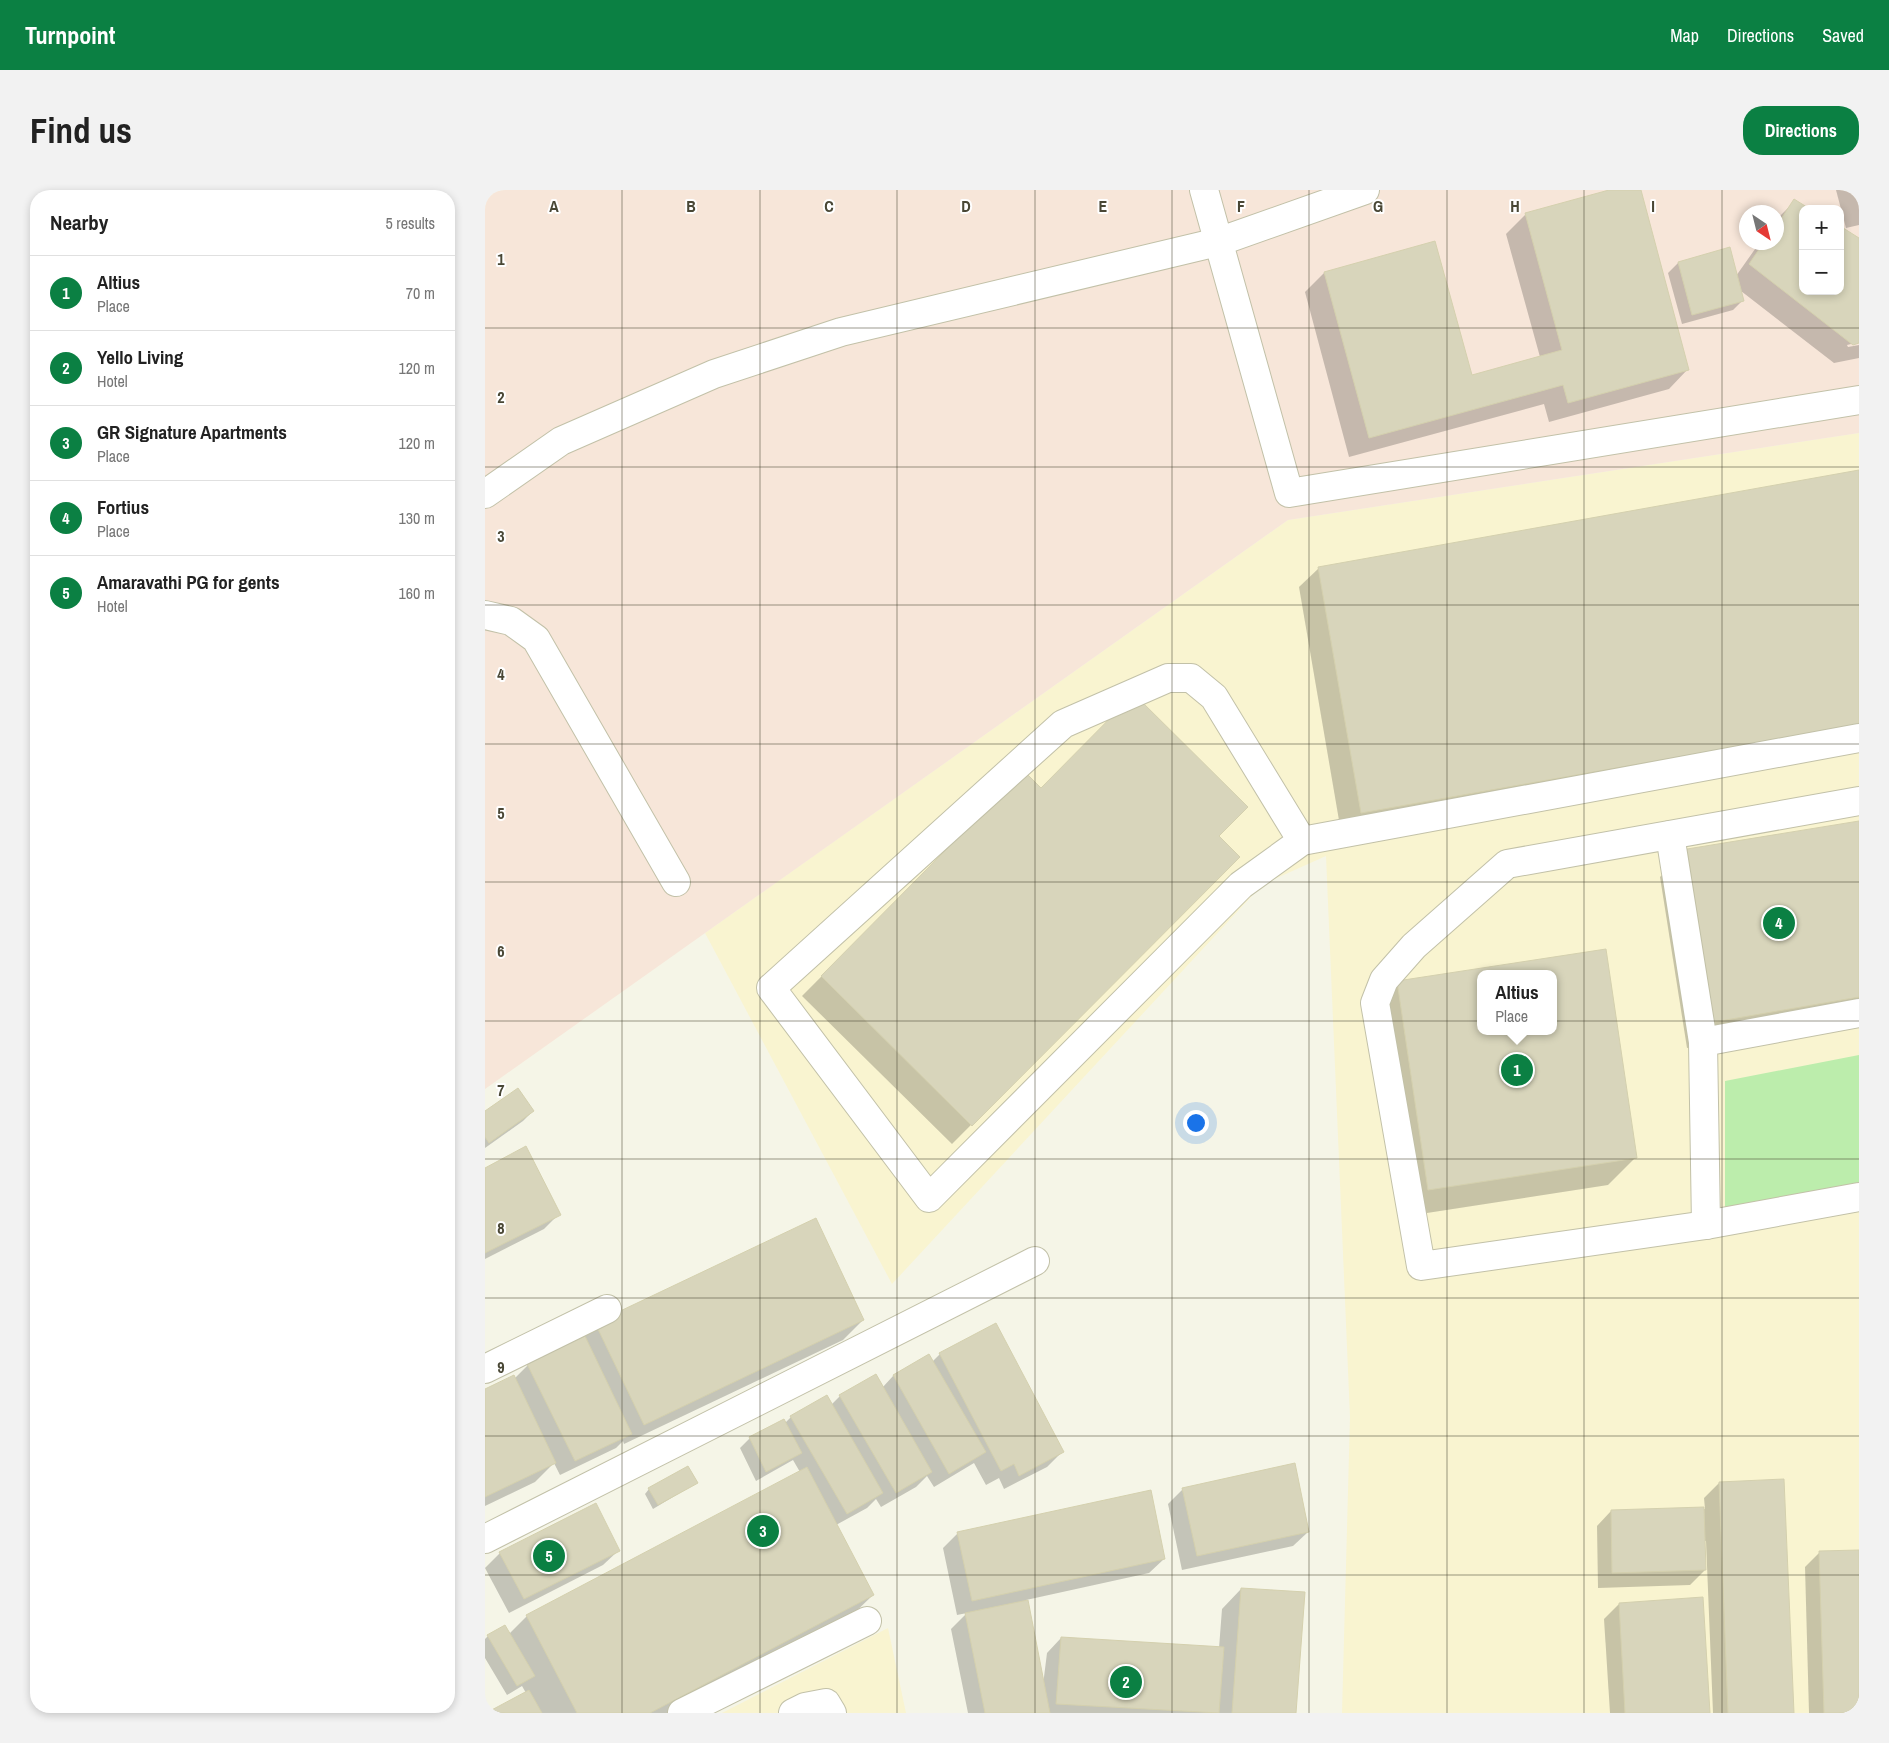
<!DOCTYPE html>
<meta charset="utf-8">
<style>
body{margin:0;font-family:"Archivo Narrow",sans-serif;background:#f2f2f2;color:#222}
.controls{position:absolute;right:15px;top:15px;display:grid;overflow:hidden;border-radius:10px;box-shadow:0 2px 8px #0003}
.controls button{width:45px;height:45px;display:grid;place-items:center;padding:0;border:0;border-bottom:1px solid #e0e0e0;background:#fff;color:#222;font:25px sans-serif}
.compass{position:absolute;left:1254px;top:15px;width:45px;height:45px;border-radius:50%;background:#fff;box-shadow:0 2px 8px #0003;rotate:145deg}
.you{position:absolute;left:710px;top:932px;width:18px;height:18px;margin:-12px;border:4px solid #fff;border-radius:50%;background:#1a73e8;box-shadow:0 0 0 8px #1a73e833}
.badge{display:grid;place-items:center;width:32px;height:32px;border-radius:50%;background:#0b8043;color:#fff;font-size:16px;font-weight:700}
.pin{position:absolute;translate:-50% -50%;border:2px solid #fff;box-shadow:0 1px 5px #0006}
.popup{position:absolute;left:992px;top:780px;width:80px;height:65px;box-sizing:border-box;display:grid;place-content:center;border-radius:10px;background:#fff;filter:drop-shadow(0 1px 4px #0005);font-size:16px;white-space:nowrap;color:#767676}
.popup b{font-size:19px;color:#222}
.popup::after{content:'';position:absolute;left:50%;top:100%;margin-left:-10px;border:10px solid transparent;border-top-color:#fff}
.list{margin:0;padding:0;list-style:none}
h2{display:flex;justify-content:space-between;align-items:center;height:65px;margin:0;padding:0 20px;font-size:21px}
h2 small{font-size:16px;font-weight:400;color:#767676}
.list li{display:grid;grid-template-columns:32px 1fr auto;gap:15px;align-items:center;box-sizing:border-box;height:75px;padding:0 20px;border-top:1px solid #e0e0e0}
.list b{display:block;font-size:19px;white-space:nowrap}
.list p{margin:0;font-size:16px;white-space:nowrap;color:#767676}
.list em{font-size:16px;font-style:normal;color:#767676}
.map{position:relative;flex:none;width:1374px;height:1523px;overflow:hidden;border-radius:20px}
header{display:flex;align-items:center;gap:30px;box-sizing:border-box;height:70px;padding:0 25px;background:#0b8043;color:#fff}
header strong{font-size:24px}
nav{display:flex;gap:28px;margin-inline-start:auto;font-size:18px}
.intro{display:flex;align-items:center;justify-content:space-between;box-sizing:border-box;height:120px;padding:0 30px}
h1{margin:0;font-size:35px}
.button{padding:12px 22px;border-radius:20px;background:#0b8043;color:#fff;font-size:18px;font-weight:700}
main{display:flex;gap:30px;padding:0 30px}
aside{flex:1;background:#fff;border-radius:20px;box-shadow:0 2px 8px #0003}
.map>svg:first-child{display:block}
</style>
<header>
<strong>Turnpoint</strong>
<nav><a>Map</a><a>Directions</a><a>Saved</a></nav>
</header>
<div class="intro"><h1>Find us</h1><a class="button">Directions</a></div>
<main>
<aside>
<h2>Nearby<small>5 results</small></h2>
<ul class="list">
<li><span class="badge">1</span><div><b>Altius</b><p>Place</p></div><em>70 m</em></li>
<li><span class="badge">2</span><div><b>Yello Living</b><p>Hotel</p></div><em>120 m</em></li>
<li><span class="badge">3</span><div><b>GR Signature Apartments</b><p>Place</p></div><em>120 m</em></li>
<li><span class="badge">4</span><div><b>Fortius</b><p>Place</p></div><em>130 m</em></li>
<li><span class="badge">5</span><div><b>Amaravathi PG for gents</b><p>Hotel</p></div><em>160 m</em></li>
</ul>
</aside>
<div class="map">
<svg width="1374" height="1523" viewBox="0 0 1374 1523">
<rect width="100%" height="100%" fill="#f5f5e7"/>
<g fill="#f9f4d0" fill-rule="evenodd">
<path d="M1374,243v1280h-517l8,-296 -24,-561 -63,28 -371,400 -187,-351 583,-413zM996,784h72v57h-72z"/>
<polygon points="403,1438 421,1523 237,1523"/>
</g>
<path fill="#f7e6d9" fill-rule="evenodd" d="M0,0h1374v243l-571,87 -803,569zM1318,19h37v82h-37zM1262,22h30v30h-30z"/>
<polygon fill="#bcedac" points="1374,865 1374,997 1240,1022 1240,891"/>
<g fill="#0003" fill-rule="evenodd">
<polygon points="1128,0 1155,0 1203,179 1184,199 1064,232 1059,214 864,267 820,102 839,83 986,186 1055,167 1021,44 1041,24"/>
<polygon points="1351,0 1374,0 1374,35 1361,38"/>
<polygon points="1310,11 1318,19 1318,101 1355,101 1374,49 1374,152 1362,155 1363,157 1374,155 1374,168 1349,173 1256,101 1258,110 1248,120 1197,134 1183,83 1193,73 1244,59 1251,86 1275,52 1292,52 1292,29"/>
<polygon points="1374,282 1374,550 856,642 814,397 834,378"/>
<polygon points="539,583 556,599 732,646 753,667 467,954 317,806"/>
<polygon points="1374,633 1374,829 1202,858 1175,687 1202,660"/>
<path d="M1120,760l30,208 -27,27 -207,32 -31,-207 27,-27zM996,784h72v57h-72z"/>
<polygon points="48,921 38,931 0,958 0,923"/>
<polygon points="0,979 74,1024 59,1039 0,1069"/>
<polygon points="378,1130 358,1150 139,1254 138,1251 131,1258 75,1285 69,1273 50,1292 0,1316 0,1201 30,1188 43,1175 95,1150 111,1134"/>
<polygon points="455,1164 577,1262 562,1277 519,1299 514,1288 501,1295 489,1273 449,1297 442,1286 431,1297 396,1317 391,1309 382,1318 351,1335 388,1405 360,1432 188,1523 4,1523 41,1503 37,1496 22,1505 0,1468 0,1449 3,1446 24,1444 42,1426 315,1282 308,1270 271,1291 255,1258 265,1248 300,1233 306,1227 346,1215 355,1206 397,1198 408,1186 444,1166 447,1172"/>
<polygon points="211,1293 168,1319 160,1304 164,1299"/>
<polygon points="1234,1293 1307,1523 1228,1523 1221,1351 1219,1351 1220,1380 1205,1395 1113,1398 1112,1336 1126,1321 1220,1319 1219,1308"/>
<polygon points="698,1299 823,1342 808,1356 697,1380 683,1314"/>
<polygon points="473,1343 679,1369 664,1383 541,1410 558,1495 562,1463 576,1448 734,1458 737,1419 756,1399 810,1523 483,1523 466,1439 482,1423 472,1425 458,1358"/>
<polygon points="133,1361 118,1375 24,1423 0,1378 15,1363"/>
<polygon points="1374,1361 1374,1523 1324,1523 1320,1377 1335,1362"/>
<polygon points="1217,1408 1224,1523 1125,1523 1119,1429 1134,1414"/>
</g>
<g fill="#d8d5bb" stroke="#d4d0ae" fill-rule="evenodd">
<polygon points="1124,0 1156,0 1204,180 1083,213 1078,195 884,248 839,82 950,51 987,185 1077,160 1040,23"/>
<polygon points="1309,9 1325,19 1318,19 1318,101 1355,101 1355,36 1374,48 1374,153 1368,155 1264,74 1279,52 1292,52 1292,35"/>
<polygon points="1245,57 1259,111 1207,125 1193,72"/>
<polygon points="1374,280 1374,535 876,623 833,377"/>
<polygon points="649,504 763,617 734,646 755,667 487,936 336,786 539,581 556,598"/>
<polygon points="1374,631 1374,807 1229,832 1202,659"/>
<path d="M1121,759l31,209 -209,32 -31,-209zM996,784h72v57h-72z"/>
<polygon points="33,898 49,921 4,953 0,947 0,921"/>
<polygon points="41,956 76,1025 0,1063 0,978"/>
<polygon points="331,1028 379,1130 159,1235 110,1133"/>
<polygon points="511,1133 579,1262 534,1286 529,1274 516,1281 454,1163"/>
<polygon points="100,1146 147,1244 90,1271 42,1174"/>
<polygon points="444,1164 501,1262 464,1284 408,1185"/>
<polygon points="391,1184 447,1282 411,1303 354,1205"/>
<polygon points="29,1185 71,1273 0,1307 0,1199"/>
<polygon points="342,1205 398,1303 362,1324 305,1226"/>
<polygon points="299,1229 317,1263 281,1282 264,1247"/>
<polygon points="810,1273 824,1342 712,1366 697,1298"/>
<polygon points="203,1276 213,1293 173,1315 163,1298"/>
<polygon points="322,1277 389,1405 165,1523 92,1523 41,1425"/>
<polygon points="1299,1289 1309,1523 1243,1523 1234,1292"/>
<polygon points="666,1300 680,1369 487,1411 472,1342"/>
<polygon points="111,1313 135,1361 39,1409 14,1362"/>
<polygon points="1219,1317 1221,1380 1127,1383 1126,1320"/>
<polygon points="1374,1360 1374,1523 1339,1523 1334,1361"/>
<polygon points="756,1398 820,1402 811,1523 747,1523"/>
<polygon points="1218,1407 1225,1523 1140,1523 1134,1413"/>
<polygon points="543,1410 565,1523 500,1523 480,1423"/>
<polygon points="20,1435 50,1486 32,1496 2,1445"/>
<polygon points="576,1447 739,1457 734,1523 571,1514"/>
<polygon points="44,1500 57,1523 1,1523"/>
</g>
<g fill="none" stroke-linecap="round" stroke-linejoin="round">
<defs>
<g id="minor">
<polyline points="719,0 804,303 1374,210"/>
<polyline points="0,304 76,251 229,184 356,142 733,52 880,0"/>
<polyline points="0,425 26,431 51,449 191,692"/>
<polyline points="1374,611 1022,674 929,756 899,790 890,813 936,1076 1221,1035 1374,1007"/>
<polyline points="1185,645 1218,852 1221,1035"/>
<polyline points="817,651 729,507 706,488 683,488 578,534 286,798 444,1008 756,695 817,651 1374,548"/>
<polyline points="1218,852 1374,823"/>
<polyline points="0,1179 122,1119"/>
<polyline points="0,1349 550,1071"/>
<polyline points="197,1523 382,1431"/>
<polyline points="308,1523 320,1517 341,1513 347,1523"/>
</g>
</defs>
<use href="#minor" stroke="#c2c1a8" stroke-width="30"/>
<use href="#minor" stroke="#fff" stroke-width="28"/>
</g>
<path fill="none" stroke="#494735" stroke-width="1" stroke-opacity="0.55" d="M137,0v1523M275,0v1523M412,0v1523M550,0v1523M687,0v1523M824,0v1523M962,0v1523M1099,0v1523M1237,0v1523M0,138h1374M0,277h1374M0,415h1374M0,554h1374M0,692h1374M0,831h1374M0,969h1374M0,1108h1374M0,1246h1374M0,1385h1374"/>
<g font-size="16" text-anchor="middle" font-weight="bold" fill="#494735" stroke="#fff" stroke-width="4" stroke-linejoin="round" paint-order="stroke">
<text x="69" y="22">A</text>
<text x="206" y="22">B</text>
<text x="344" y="22">C</text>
<text x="481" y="22">D</text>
<text x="618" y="22">E</text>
<text x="756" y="22">F</text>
<text x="893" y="22">G</text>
<text x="1030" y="22">H</text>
<text x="1168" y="22">I</text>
<text x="16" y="75">1</text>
<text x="16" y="213">2</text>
<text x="16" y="352">3</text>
<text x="16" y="490">4</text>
<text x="16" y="629">5</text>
<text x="16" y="767">6</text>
<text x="16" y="906">7</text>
<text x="16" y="1044">8</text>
<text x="16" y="1183">9</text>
</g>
</svg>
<div class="controls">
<button>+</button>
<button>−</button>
</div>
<svg class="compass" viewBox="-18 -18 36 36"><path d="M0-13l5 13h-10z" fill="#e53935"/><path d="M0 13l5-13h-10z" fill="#767676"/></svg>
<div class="you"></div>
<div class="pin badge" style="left:1032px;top:880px">1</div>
<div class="popup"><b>Altius</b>Place</div>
<div class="pin badge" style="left:641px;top:1492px">2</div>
<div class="pin badge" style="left:278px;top:1341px">3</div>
<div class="pin badge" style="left:1294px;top:733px">4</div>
<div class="pin badge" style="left:64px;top:1366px">5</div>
</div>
</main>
